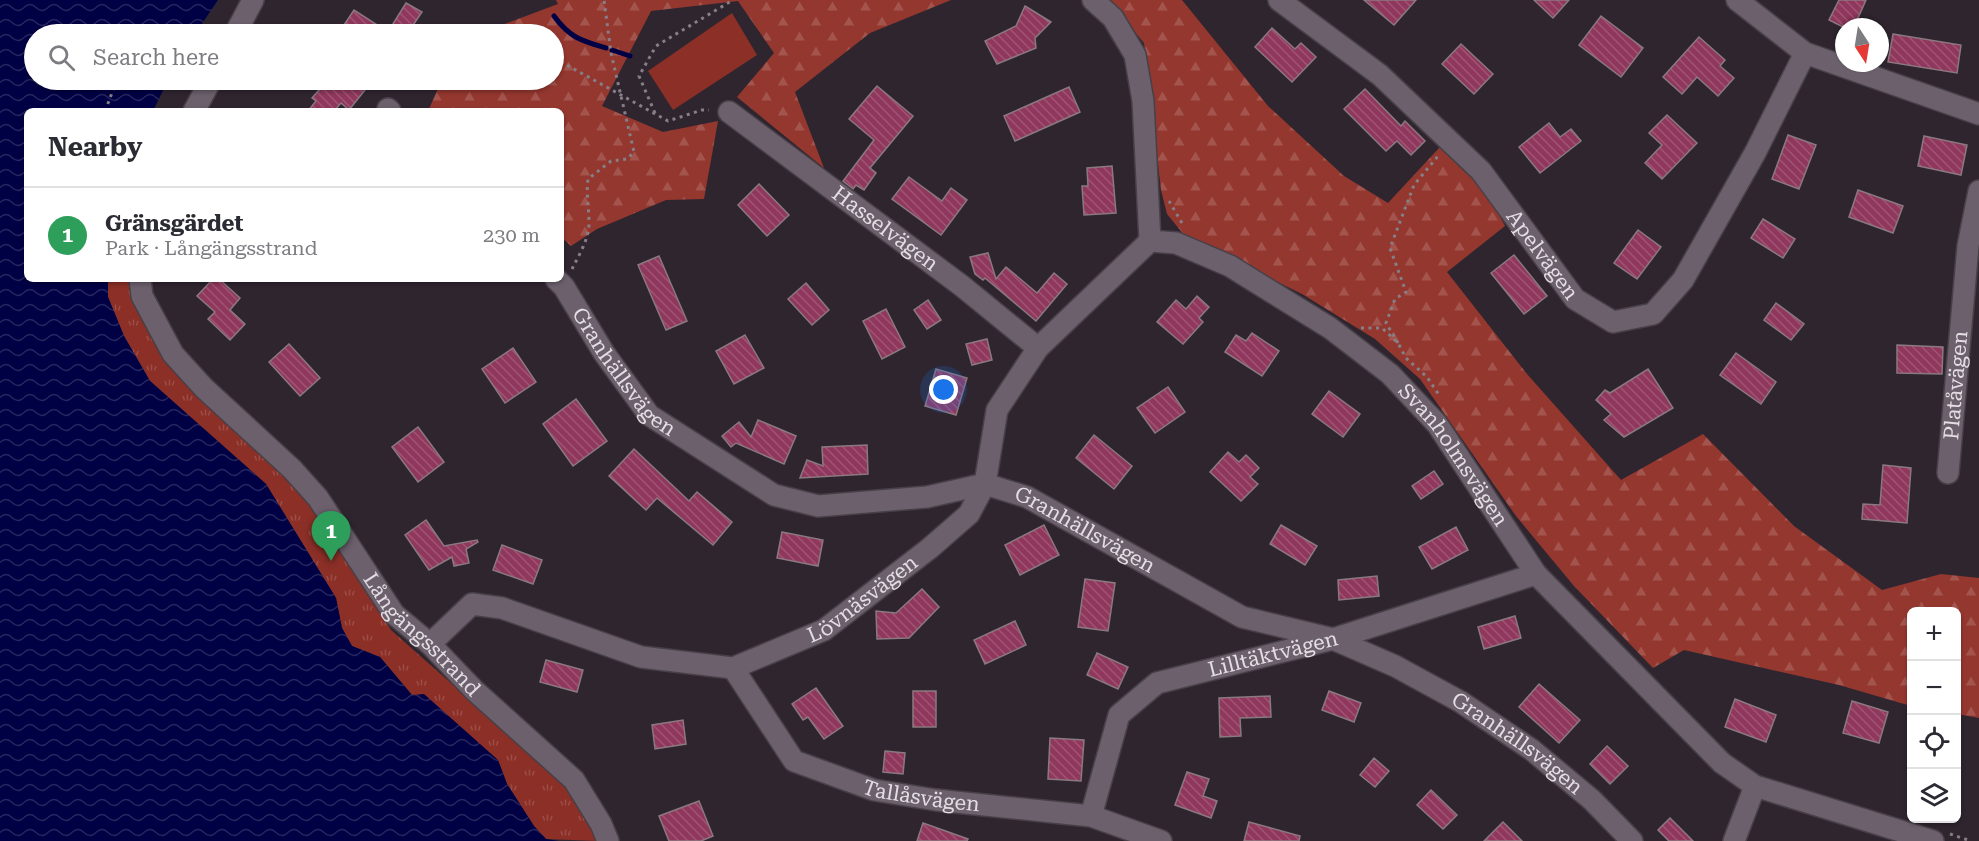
<!DOCTYPE html>
<meta charset="utf-8">
<style>
body{margin:0;font-family:"Roboto Serif",serif;background:#f2f2f3;color:#2b2b33}
.controls{position:absolute;right:18px;bottom:18px;display:grid;overflow:hidden;border-radius:9px;box-shadow:0 2px 4px #0004}
.controls button{width:54px;height:54px;display:grid;place-items:center;padding:0;border:0;border-bottom:2px solid #e1e1e2;background:#fff;color:#2b2b33;font:30px sans-serif}
.compass{position:absolute;left:1835px;top:18px;width:54px;height:54px;border-radius:50%;background:#fff;box-shadow:0 2px 4px #0004;rotate:168deg}
.you{position:absolute;left:944px;top:390px;width:21px;height:21px;margin:-15px;border:4px solid #fff;border-radius:50%;background:#1a73e8;box-shadow:0 0 0 9px #1a73e833}
.badge{display:grid;place-items:center;width:39px;height:39px;border-radius:50%;background:#7c3aed;color:#fff;font-size:20px;font-weight:700}
.pin{position:absolute;translate:-50% -50px;filter:drop-shadow(0 2px 3px #0008)}
.pin::after{content:'';position:absolute;top:32px;width:21px;height:18px;background:inherit;clip-path:polygon(0 0,100% 0,50% 100%)}
.list{margin:0;padding:0;list-style:none}
h2{display:flex;justify-content:space-between;align-items:center;height:78px;margin:0;padding:0 24px;font-size:26px}
h2 small{font-size:20px;font-weight:400;color:#7c7c81}
.list li{display:grid;grid-template-columns:39px 1fr auto;gap:18px;align-items:center;box-sizing:border-box;height:96px;padding:0 24px;border-top:2px solid #e1e1e2}
.list b{display:block;font-size:22px;white-space:nowrap}
.list p{margin:0;font-size:20px;white-space:nowrap;color:#7c7c81}
.list em{font-size:20px;font-style:normal;color:#7c7c81}
.icon{flex:none;width:33px;height:33px;fill:none;stroke:currentColor;stroke-width:2;stroke-linecap:round;stroke-linejoin:round}
.map{position:relative;flex:none;width:1979px;height:841px;overflow:hidden}
.search{position:absolute;background:#fff;box-shadow:0 2px 4px #0004;left:24px;top:24px;width:540px;height:66px;display:flex;align-items:center;gap:15px;box-sizing:border-box;padding:0 21px;border-radius:33px;color:#7c7c81;font-size:22px}
.panel{position:absolute;background:#fff;box-shadow:0 2px 4px #0004;left:24px;top:108px;width:540px;height:174px;border-radius:9px}
.map>svg:first-child{display:block}
</style>
<div class="map">
<svg width="1979" height="841" viewBox="0 0 1979 841">
<defs>
<pattern id="forest-firs" width="22" height="20" patternUnits="userSpaceOnUse" patternTransform="scale(1.5)"><rect width="22" height="20" fill="#94372f"/><path d="M5 1l3.5 6h-7zM16 11l3.5 6h-7z" fill="#a3544d"/></pattern>
<pattern id="park-tufts" width="24" height="20" patternUnits="userSpaceOnUse" patternTransform="scale(1.5)"><rect width="24" height="20" fill="#8b2f27"/><path d="M3 7l-1-3M5 7V3M7 7l1-3M15 17l-1-3M17 17v-4M19 17l1-3" fill="none" stroke="#9b4d46"/></pattern>
<pattern id="water-waves" width="16" height="10" patternUnits="userSpaceOnUse" patternTransform="scale(1.5)"><rect width="16" height="10" fill="#004"/><path d="M0 5q4-4 8 0t8 0" fill="none" stroke="#25255f"/></pattern>
<pattern id="building-back-hatch" width="6" height="6" patternUnits="userSpaceOnUse" patternTransform="scale(1.5)"><rect width="6" height="6" fill="#90375d"/><path d="M-1 5l2 2M0 0l6 6M5-1l2 2" fill="none" stroke="#9f5474"/></pattern>
</defs>
<rect width="100%" height="100%" fill="#2f252f"/>
<g fill="url(#forest-firs)">
<polygon points="556,0 951,0 870,33 795,92 824,168 737,97 774,53 738,1 651,11 602,106 663,132 718,121 704,199 666,200 597,229 571,246 561,237 561,111 428,111 442,80 554,80 554,34 478,34 558,4"/>
<path d="M1108,0h74l86,106 76,70 44,27 52,-56c28,24 49,46 65,79l-58,46 80,102 94,106 82,-46 91,92 88,64 59,-16 38,4v140l-22,-4 -1,-102h-44l-1,94 -72,-21 -155,-35 -31,18 -79,-82 -58,-70 -96,-137 -45,-40 -73,-45 -117,-58 -18,-22 -6,-24 -17,-147z"/>
</g>
<polygon fill="url(#park-tufts)" points="108,279 131,279 140,316 161,354 273,461 326,525 391,630 566,785 590,820 598,841 546,839 534,826 507,784 498,760 412,695 380,657 352,646 342,628 336,598 266,484 150,381 124,336 108,297"/>
<polygon fill="#8b2f27" points="732,13 757,55 673,110 648,71"/>
<polygon fill="url(#water-waves)" points="0,0 218,0 195,34 34,34 34,80 168,80 153,111 27,111 27,279 108,279 108,297 124,336 150,381 266,484 336,598 342,628 352,646 380,657 412,695 424,694 498,760 507,784 534,826 546,839 559,841 0,841"/>
<g fill="none" stroke-linecap="round" stroke-linejoin="round">
<g stroke="#004" stroke-width="5">
<path d="M554,16c16,22 28,25 52,32"/>
<polyline points="612,50 630,56"/>
</g>
</g>
<g fill="url(#building-back-hatch)" stroke="#8a797f" stroke-width="1.5">
<polygon points="1364,0 1416,0 1394,25"/>
<polygon points="1534,0 1569,0 1553,18"/>
<polygon points="1839,0 1866,0 1854,27 1843,27 1829,20"/>
<polygon points="406,3 422,12 407,34 360,34 344,25 354,10 388,32"/>
<polygon points="1025,6 1051,22 1035,38 1036,48 997,64 985,41 1016,26"/>
<polygon points="1601,16 1643,48 1621,77 1579,45"/>
<polygon points="1272,28 1295,49 1301,43 1316,57 1292,82 1255,47"/>
<polygon points="1893,34 1961,45 1957,73 1888,62"/>
<polygon points="1699,37 1725,60 1720,66 1734,78 1718,96 1697,77 1682,94 1663,77"/>
<polygon points="1461,44 1493,74 1474,94 1442,64"/>
<polygon points="328,80 373,80 349,110 341,103 334,111 308,111 316,101 312,98"/>
<polygon points="877,86 913,116 870,168 876,173 864,190 856,185 853,189 843,181 874,140 849,119"/>
<polygon points="1069,87 1080,112 1015,141 1004,116"/>
<polygon points="1365,89 1401,126 1405,121 1425,141 1411,155 1397,141 1386,151 1344,109"/>
<polygon points="1667,115 1697,143 1662,179 1645,163 1662,145 1649,133"/>
<polygon points="1549,123 1560,137 1571,129 1581,141 1540,173 1519,147"/>
<polygon points="1788,135 1816,145 1799,189 1772,179"/>
<polygon points="1924,136 1967,145 1961,175 1918,166"/>
<polygon points="1112,166 1116,213 1084,215 1082,186 1088,186 1087,168"/>
<polygon points="909,177 942,201 951,188 967,200 941,235 892,199"/>
<polygon points="759,184 789,215 767,236 738,205"/>
<polygon points="1858,190 1903,206 1893,233 1849,217"/>
<polygon points="1763,219 1795,239 1783,258 1751,238"/>
<polygon points="1638,230 1661,247 1637,279 1614,263"/>
<polygon points="988,253 996,279 1006,267 1037,293 1054,273 1067,284 1036,321 985,278 983,280 975,274 970,257"/>
<polygon points="1514,255 1547,296 1524,314 1491,273"/>
<polygon points="659,256 687,321 666,330 638,265"/>
<polygon points="213,279 219,279 240,298 230,310 245,324 230,340 208,319 215,312 197,296"/>
<polygon points="806,283 829,310 812,325 788,299"/>
<polygon points="1197,296 1209,307 1199,318 1203,322 1183,344 1157,322 1176,300 1186,309"/>
<polygon points="928,300 941,320 927,329 914,310"/>
<polygon points="1776,303 1804,324 1791,340 1764,320"/>
<polygon points="886,309 905,347 882,359 863,321"/>
<polygon points="1252,333 1279,351 1262,376 1225,352 1236,335 1246,341"/>
<polygon points="745,335 764,368 734,384 716,351"/>
<polygon points="987,339 992,360 972,365 966,344"/>
<polygon points="289,344 320,378 300,396 269,362"/>
<polygon points="1897,345 1943,347 1942,374 1897,373"/>
<polygon points="513,348 536,382 505,403 482,369"/>
<polygon points="1736,353 1776,382 1761,404 1720,375"/>
<polygon points="936,369 967,378 956,415 925,406"/>
<polygon points="1648,369 1673,408 1624,437 1604,420 1611,414 1596,400 1605,390 1610,393"/>
<polygon points="1168,387 1185,412 1155,433 1137,408"/>
<polygon points="1329,391 1360,414 1343,437 1312,414"/>
<polygon points="576,399 607,441 573,466 543,424"/>
<polygon points="758,420 796,436 784,464 736,443 731,447 722,436 739,422 751,437"/>
<polygon points="418,427 444,462 418,482 392,447"/>
<polygon points="1094,435 1132,466 1114,489 1076,458"/>
<polygon points="867,445 868,474 800,478 807,460 823,466 822,447"/>
<polygon points="634,449 689,501 697,492 732,522 713,545 657,498 646,510 609,476"/>
<polygon points="1228,452 1239,462 1246,455 1259,468 1250,477 1258,484 1241,501 1210,472"/>
<polygon points="1883,465 1911,468 1907,523 1862,519 1863,504 1880,505"/>
<polygon points="1434,471 1443,484 1421,499 1412,486"/>
<polygon points="426,520 444,546 477,540 478,542 466,549 469,563 454,566 452,557 429,570 405,535"/>
<polygon points="1044,525 1059,555 1020,575 1005,545"/>
<polygon points="1281,525 1317,546 1305,565 1270,544"/>
<polygon points="1456,527 1468,550 1432,569 1419,547"/>
<polygon points="782,532 823,540 818,566 777,558"/>
<polygon points="502,545 542,560 533,584 493,570"/>
<polygon points="1377,576 1379,596 1339,600 1338,580"/>
<polygon points="1085,579 1115,583 1108,631 1078,627"/>
<polygon points="922,589 939,607 909,638 877,639 876,611 896,613"/>
<polygon points="1515,616 1521,638 1484,649 1478,627"/>
<polygon points="1015,621 1026,645 985,664 974,640"/>
<polygon points="1097,653 1128,667 1118,689 1087,675"/>
<polygon points="546,660 583,670 577,692 540,682"/>
<polygon points="1539,684 1580,720 1559,743 1519,707"/>
<polygon points="816,688 843,726 824,739 808,717 803,720 792,704"/>
<rect x="913" y="691" width="23" height="36"/>
<polygon points="1329,691 1361,703 1354,722 1322,710"/>
<polygon points="1270,696 1271,717 1240,718 1241,736 1220,737 1219,698"/>
<polygon points="1735,699 1776,715 1766,742 1725,727"/>
<polygon points="1852,701 1888,712 1879,743 1843,733"/>
<polygon points="683,720 686,744 655,749 652,725"/>
<polygon points="1050,738 1084,740 1081,781 1048,779"/>
<polygon points="1607,746 1628,766 1610,784 1590,764"/>
<polygon points="885,751 905,753 903,774 883,772"/>
<polygon points="1374,758 1389,771 1375,787 1360,775"/>
<polygon points="1187,772 1209,779 1203,796 1217,801 1211,818 1175,805"/>
<polygon points="1431,790 1457,815 1443,829 1417,805"/>
<polygon points="699,801 713,836 701,841 669,841 659,816"/>
<polygon points="1670,818 1693,841 1669,841 1658,830"/>
<polygon points="1249,822 1300,836 1299,841 1244,841"/>
<polygon points="1503,822 1522,841 1484,841"/>
<polygon points="923,823 968,839 967,841 917,841"/>
</g>
<g fill="none" stroke-linecap="round" stroke-linejoin="round">
<defs>
<g id="minor">
<path id="s1" d="M1093,0l20,18 22,37 8,46 7,140 26,2 54,23 100,62 60,46 47,50 99,150 186,189 33,23 178,55"/>
<path id="s2" d="M1279,0l101,75 101,96 94,128 38,23 40,-8 30,-34 72,-127 50,-100"/>
<polyline points="1737,0 1805,53 1979,114"/>
<polyline points="235,34 253,0"/>
<polyline points="388,109 390,111"/>
<polyline points="194,111 211,80"/>
<path id="s3" d="M729,112l233,174 76,62"/>
<path id="s4" d="M140,279l2,17 31,58 31,34 88,81 26,29 76,116 36,30 44,46 100,90 27,44 7,17"/>
<path id="s5" d="M556,279l8,8 40,66 45,62 125,80 44,11 109,-9 58,-13 42,13 215,120 91,22 62,27 66,36 71,48 60,50 40,41"/>
<path id="s6" d="M1948,473l20,-227 11,-55"/>
<path id="s7" d="M430,644l42,-40 30,4 139,49 92,11 91,-38 106,-82 39,-34 16,-30 12,-74 41,-62 112,-107"/>
<path id="s8" d="M733,668l61,93 80,29 62,10 155,16 70,25"/>
<path id="s9" d="M1091,816l28,-101 38,-32 176,-44 203,-65"/>
<polyline points="1734,841 1755,786"/>
</g>
</defs>
<use href="#minor" stroke="#484048" stroke-width="24"/>
<g stroke="#877f87" stroke-width="3" stroke-dasharray="3 4.5" stroke-linecap="butt">
<polyline points="495,26 510,34"/>
<polyline points="554,58 668,121 702,110 709,110"/>
<polyline points="105,111 117,80"/>
<polyline points="655,113 639,76 656,46 733,0"/>
<polyline points="1169,201 1182,223"/>
<path d="M572,269c7,-14 17,-30 17,-46 0,-15 -3,-28 -1,-44l23,-18 16,-2 7,-7 -23,-99 -7,-53"/>
<polyline points="1361,328 1382,328 1398,343 1406,358 1427,377 1439,395"/>
<polyline points="1398,343 1386,323 1395,299 1406,292 1390,248 1414,185 1438,156"/>
<polyline points="1950,834 1971,841"/>
</g>
<use href="#minor" stroke="#6b606c" stroke-width="21"/>
</g>
<g text-anchor="middle" stroke-width="5" stroke-linejoin="round" paint-order="stroke">
<g font-size="21" fill="#e3dde4" stroke="#2f252f">
<text dy="7" stroke="none"><textPath href="#s3" startOffset="195">Hasselvägen</textPath></text>
<text dy="7" stroke="none"><textPath href="#s2" startOffset="369">Apelvägen</textPath></text>
<text dy="7" stroke="none"><textPath href="#s5" startOffset="116">Granhällsvägen</textPath></text>
<text dy="7" stroke="none"><textPath href="#s6" startOffset="88">Platåvägen</textPath></text>
<text dy="7" stroke="none"><textPath href="#s1" startOffset="638">Svanholmsvägen</textPath></text>
<text dy="7" stroke="none"><textPath href="#s5" startOffset="638">Granhällsvägen</textPath></text>
<text dy="7" stroke="none"><textPath href="#s7" startOffset="476">Lövnäsvägen</textPath></text>
<text dy="7" stroke="none"><textPath href="#s4" startOffset="460">Långängsstrand</textPath></text>
<text dy="7" stroke="none"><textPath href="#s9" startOffset="274">Lilltäktvägen</textPath></text>
<text dy="7" stroke="none"><textPath href="#s5" startOffset="1124">Granhällsvägen</textPath></text>
<text dy="7" stroke="none"><textPath href="#s8" startOffset="244">Tallåsvägen</textPath></text>
</g>
</g>
</svg>
<div class="controls">
<button>+</button>
<button>−</button>
<button><svg class="icon" aria-label="locate" viewBox="0 0 24 24"><circle cx="12" cy="12" r="6"/><path d="M12 2v4M12 18v4M2 12h4M18 12h4"/></svg></button>
<button><svg class="icon" aria-label="layers" viewBox="0 0 24 24"><path d="M12 4l9 5-9 5-9-5zM3 14l9 5 9-5"/></svg></button>
</div>
<svg class="compass" viewBox="-18 -18 36 36"><path d="M0-13l5 13h-10z" fill="#e53935"/><path d="M0 13l5-13h-10z" fill="#7c7c81"/></svg>
<div class="you"></div>
<div class="pin badge" style="left:331px;top:561px;background:#2e9e5b">1</div>
<div class="search"><svg class="icon" aria-label="search" viewBox="0 0 24 24"><circle cx="10" cy="10" r="6"/><path d="M15 15l6 6"/></svg>Search here</div>
<section class="panel">
<h2>Nearby<small></small></h2>
<ul class="list">
<li><span class="badge" style="background:#2e9e5b">1</span><div><b>Gränsgärdet</b><p>Park · Långängsstrand</p></div><em>230 m</em></li>
</ul>
</section>
</div>
